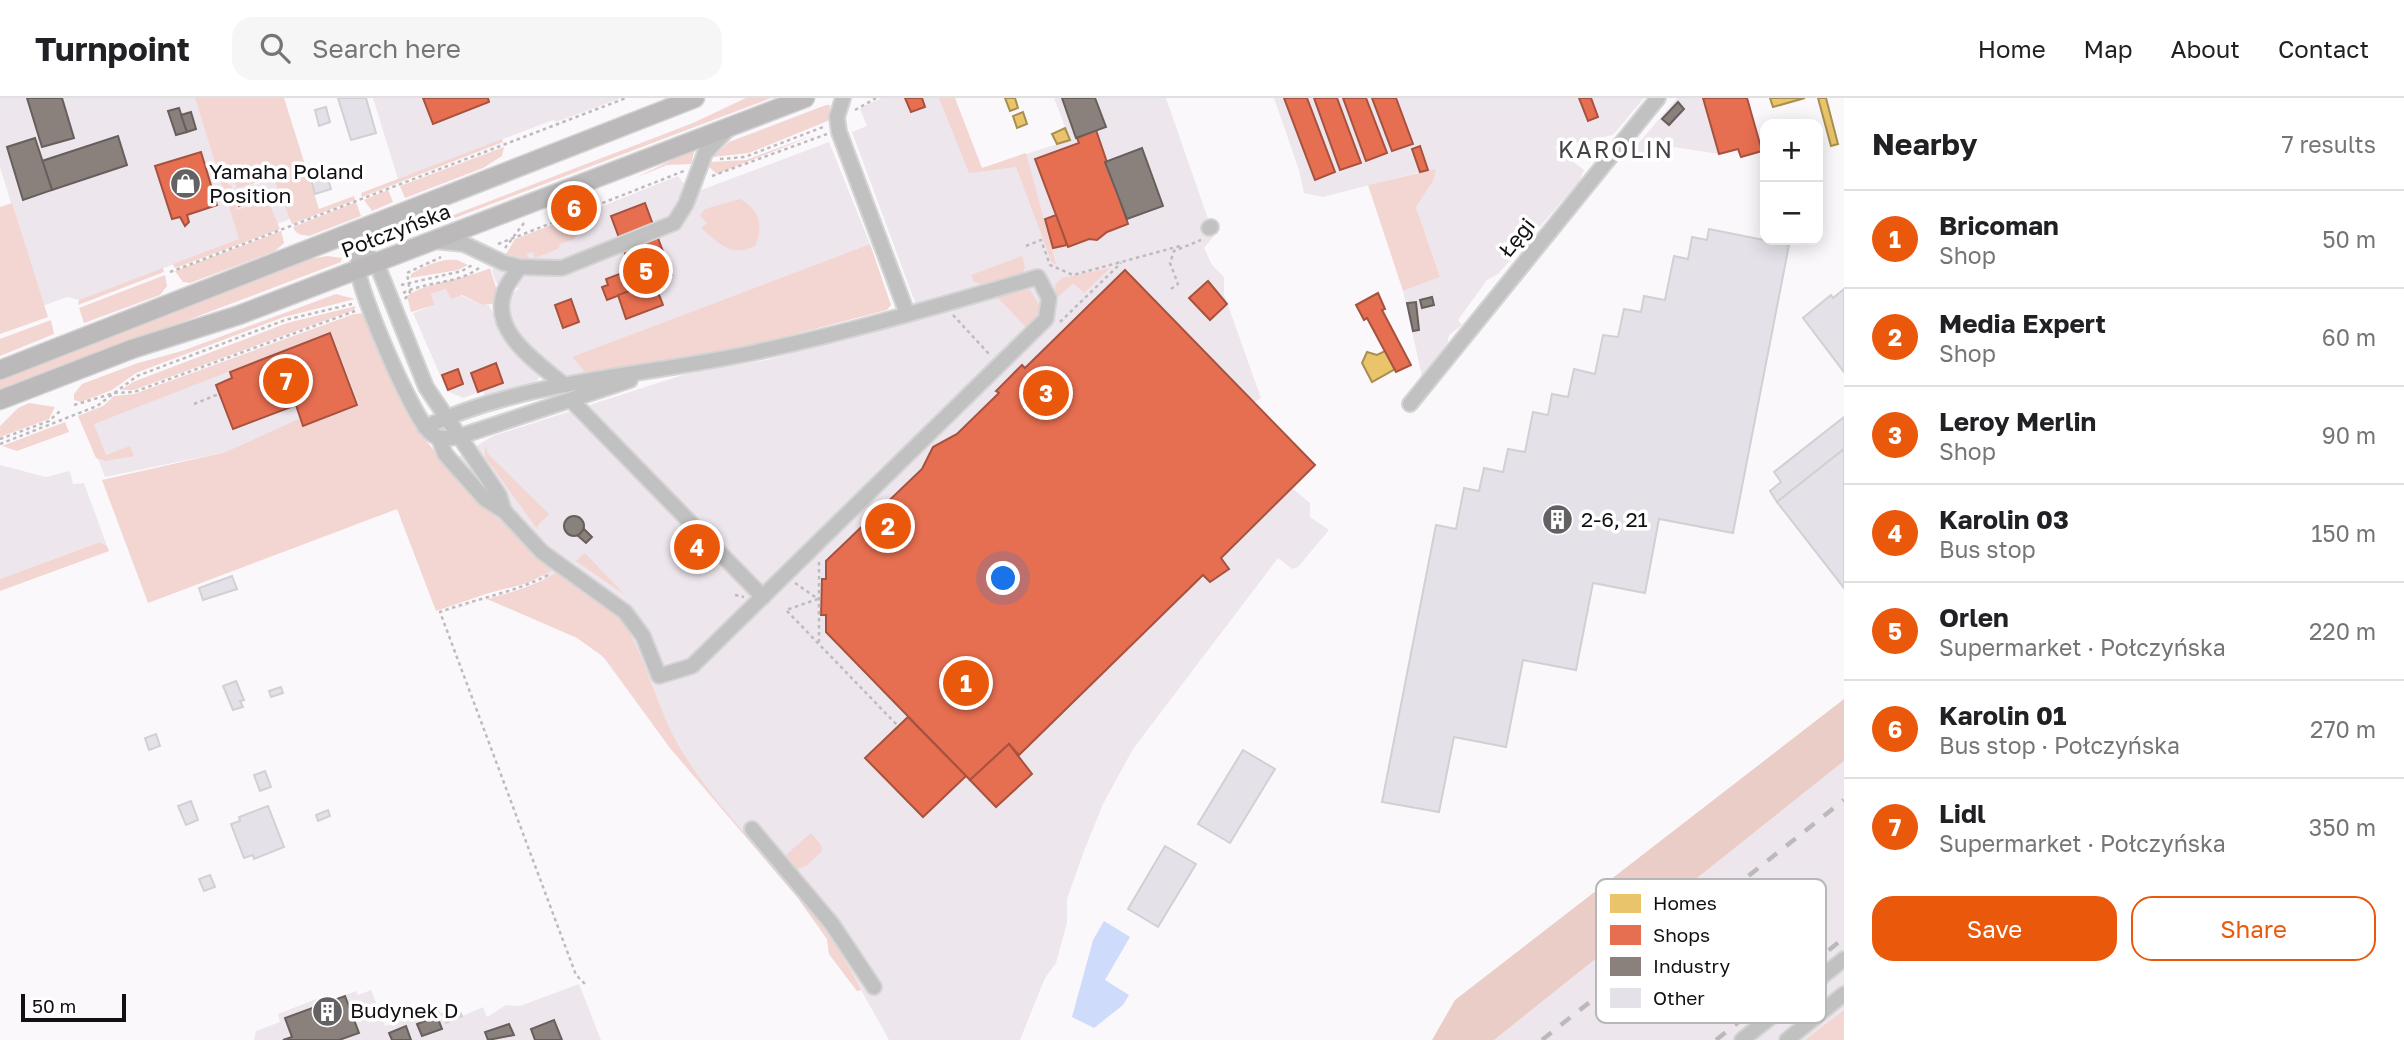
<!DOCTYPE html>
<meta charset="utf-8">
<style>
body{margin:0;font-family:"Golos Text",sans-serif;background:#f6f6f6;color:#202124}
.controls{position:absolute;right:21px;top:21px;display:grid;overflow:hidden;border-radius:14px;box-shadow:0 4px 18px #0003}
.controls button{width:63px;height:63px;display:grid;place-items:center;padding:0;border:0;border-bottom:2px solid #e0e0e0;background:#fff;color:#202124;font:35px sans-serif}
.scale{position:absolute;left:21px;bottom:18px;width:105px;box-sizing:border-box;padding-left:7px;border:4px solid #121012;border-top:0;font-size:19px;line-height:24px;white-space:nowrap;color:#121012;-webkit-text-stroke:5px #fff;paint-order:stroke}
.you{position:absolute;left:1004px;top:481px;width:24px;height:24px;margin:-18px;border:5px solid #fff;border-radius:50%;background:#1a73e8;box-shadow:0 0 0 10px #1a73e833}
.badge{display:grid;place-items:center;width:46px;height:46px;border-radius:50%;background:#ea580c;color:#fff;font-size:23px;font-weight:700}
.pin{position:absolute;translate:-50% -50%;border:4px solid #fff;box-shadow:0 2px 7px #0006}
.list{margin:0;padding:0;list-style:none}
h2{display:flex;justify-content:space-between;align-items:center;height:91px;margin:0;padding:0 28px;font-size:30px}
h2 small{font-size:23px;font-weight:400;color:#757577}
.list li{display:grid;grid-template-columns:46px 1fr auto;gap:21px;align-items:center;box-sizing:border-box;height:98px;padding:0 28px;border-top:2px solid #e0e0e0}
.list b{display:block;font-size:26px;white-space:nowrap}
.list p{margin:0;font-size:23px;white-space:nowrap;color:#757577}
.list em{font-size:23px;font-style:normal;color:#757577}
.actions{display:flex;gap:14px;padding:21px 28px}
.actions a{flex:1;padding:16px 0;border:2px solid #ea580c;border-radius:21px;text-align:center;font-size:24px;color:#ea580c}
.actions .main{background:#ea580c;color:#fff}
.icon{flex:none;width:38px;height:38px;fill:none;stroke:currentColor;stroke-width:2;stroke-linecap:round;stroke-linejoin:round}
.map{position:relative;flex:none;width:1844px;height:942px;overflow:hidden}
header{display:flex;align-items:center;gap:42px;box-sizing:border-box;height:98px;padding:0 35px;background:#fff;border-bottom:2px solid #e0e0e0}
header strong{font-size:33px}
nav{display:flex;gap:38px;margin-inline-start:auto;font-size:24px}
.search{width:490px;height:63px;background:#f6f6f6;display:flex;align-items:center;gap:18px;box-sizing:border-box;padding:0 24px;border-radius:21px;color:#757577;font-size:26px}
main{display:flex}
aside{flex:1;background:#fff}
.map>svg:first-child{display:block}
</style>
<header>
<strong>Turnpoint</strong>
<div class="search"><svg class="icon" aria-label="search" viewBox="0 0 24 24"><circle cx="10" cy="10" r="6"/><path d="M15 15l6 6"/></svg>Search here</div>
<nav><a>Home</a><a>Map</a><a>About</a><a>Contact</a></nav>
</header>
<main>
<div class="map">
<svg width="1844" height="942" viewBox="0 0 1844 942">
<rect width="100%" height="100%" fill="#fbf8fb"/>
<g fill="#eee6ed">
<polygon points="0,0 195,0 240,141 80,202 67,199 43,208 0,69"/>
<polygon points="373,0 619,0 619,1 556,24 553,22 398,81"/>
<polygon points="882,0 939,0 982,70 1070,42 1054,0 1166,0 1214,138 1204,150 1212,167 1224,179 1224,196 1261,300 1253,305 1315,367 1292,390 1310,405 1310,419 1329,432 1298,469 1292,471 1278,460 1133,651 1103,706 1084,753 1067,801 1067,825 1056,865 1045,880 1020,942 889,942 861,892 857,893 829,856 827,841 797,799 670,650 543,478 446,366 493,338 686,276 767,262 920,218 852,34 867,28 860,11 863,8"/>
<polygon points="1274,0 1644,0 1613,37 1554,49 1584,72 1579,84 1498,176 1487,182 1458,222 1462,227 1449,237 1447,246 1422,278 1403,193 1440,179 1416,109 1433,83 1420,74 1323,99 1304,95 1299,72"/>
<polygon points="1677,0 1747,0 1762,53 1741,59 1738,51 1719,56 1674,49 1655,62 1627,59"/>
<polygon points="829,44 870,146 573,259 586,275 561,278 513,230 506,213 511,197 519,190 496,185 492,172 522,140 678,78 683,85 704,85 701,92"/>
<polygon points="229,70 255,87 272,79 290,121 277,126 264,93 261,104 237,113 230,93 233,92 231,87 228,87 222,73"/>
<polygon points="446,191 482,207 489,207 505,239 541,277 536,284 486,301 483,293 463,300 447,293 413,215 435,207 431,196"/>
<polygon points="359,222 404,317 105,379 85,327"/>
<polygon points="0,367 46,379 70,373 73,386 84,385 107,448 98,444 0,481"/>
<polygon points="1844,663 1844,942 1494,942"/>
<polygon points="579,886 601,942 254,942 256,933 280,924 278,916 319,900 322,906 356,893 358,897 371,892 385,928 438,911 445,926 483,909 487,919 506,907 520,908"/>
</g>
<g fill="#f3d5d2">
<polygon points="195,0 284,0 319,111 354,98 355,102 292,126 273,80 237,90 229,70 222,73 228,87 231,86 237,112 261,104 258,96 264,93 280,131 175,170 173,166 239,141"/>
<polygon points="746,0 771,0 418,134 417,131 693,25"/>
<polygon points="939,0 955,0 982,70 1026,55 1056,166 1052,165 1016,69 969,75"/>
<polygon points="826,7 830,7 829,22 825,24 749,55 713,59 729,44"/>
<polygon points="819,35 717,76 709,69 711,64 746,62"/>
<polygon points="502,41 503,44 362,99 361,95"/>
<polygon points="504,49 502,58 483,70 405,100 400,88"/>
<polygon points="695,51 691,66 667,67 635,80"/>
<polygon points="1436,71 1433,83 1416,109 1440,179 1403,193 1368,87"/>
<polygon points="388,92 393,104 372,113 364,102"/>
<path d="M740,101c20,11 24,27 15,47 -24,12 -35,-2 -54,-18l6,-5 -7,-8 5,-6z"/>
<path d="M356,104l5,14 -52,20c-8,-2 -12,0 -16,-9z"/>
<polygon points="12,105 48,219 0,236 0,109"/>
<polygon points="562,123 580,131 574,141 560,146 558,151 535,160 533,154 527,156 528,161 506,156 515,141"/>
<polygon points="281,133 284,145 275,153 190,185 183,184 175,173"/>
<polygon points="870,146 891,207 887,212 750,248 586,275 572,259"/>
<polygon points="327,158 342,160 341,164 0,293 0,280 311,161"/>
<polygon points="1022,158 1025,169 1022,176 981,186 974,184 971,177"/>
<path d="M457,162l11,5 -10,5 -48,8 1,-4c13,-8 30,-16 46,-14z"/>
<polygon points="163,170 164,174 78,207 79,202"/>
<path d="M490,170l7,23 -5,13 -10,1 -20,-10 -11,4 -5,-10 -15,5 4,11 -24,7 -4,-16c19,-14 60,-17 83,-28z"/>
<polygon points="1110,170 1084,195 1073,185 1059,198 1056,196 1055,187 1062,180"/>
<polygon points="165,177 167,188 160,197 84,225 79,210"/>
<polygon points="1017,192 1030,192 1041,210 1038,219 1027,230 996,198"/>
<polygon points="336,196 355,201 284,219 136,275 112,292 81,304 74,302 74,296 82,286 138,265 182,253"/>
<polygon points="356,208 354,212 134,292 121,292 133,284 287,225"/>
<path d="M365,215c15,37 28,81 50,113 35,49 83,90 124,134l14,10 -25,13 -39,10 -53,18 -39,-102 -249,94 -46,-123 124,-28 73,-33 4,8 56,-22 -28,-73 -237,92 12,31 24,-9 4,10 -29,5 -9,-3 -18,-42 25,-10 11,-10 20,-2 220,-80z"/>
<polygon points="51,222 54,236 0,258 0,241"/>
<polygon points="29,305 55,309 49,321 0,339 0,328 18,310"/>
<polygon points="65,324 69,334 17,353 2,348"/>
<polygon points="485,346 488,356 549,416 537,428 538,432 485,359"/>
<polygon points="99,444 107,448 109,453 0,493 0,481"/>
<polygon points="585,455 624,496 576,463"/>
<path d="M556,475l61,43 9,10c24,43 34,94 62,135 53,80 131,141 173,229l-4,1 -28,-37 -2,-15 -30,-42 -127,-149 -65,-90 -28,-20 -90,-39 -45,14c37,-14 81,-20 114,-40z"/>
<polygon points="811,735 821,747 822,753 806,768 797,771 786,757"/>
<polygon points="1844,912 1844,942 1805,942"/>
</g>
<polygon fill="#ebcdc8" points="1844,601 1844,663 1494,942 1432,942 1455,902"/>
<polygon fill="#cfdbfa" points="1104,823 1130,839 1105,882 1129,897 1123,907 1094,930 1072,919 1093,842"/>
<g fill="#e9c46a" stroke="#a88e50" stroke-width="2">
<polygon points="1005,0 1015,0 1018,10 1010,13"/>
<polygon points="1770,0 1805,0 1773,9"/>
<polygon points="1818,0 1826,0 1838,46 1831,48"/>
<polygon points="1023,14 1027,26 1017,30 1013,18"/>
<polygon points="1065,30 1070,42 1057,46 1052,36"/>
<polygon points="1385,253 1395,271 1372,284 1362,265 1367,254 1377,257"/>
</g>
<g fill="#e76f51" stroke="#a7523e" stroke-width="2">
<polygon points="423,0 488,0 489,4 433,26"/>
<polygon points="905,0 922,0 925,9 911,14"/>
<polygon points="1284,0 1307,0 1335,74 1315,82"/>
<polygon points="1314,0 1337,0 1361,65 1340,72"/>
<polygon points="1343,0 1366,0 1387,55 1366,63"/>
<polygon points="1372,0 1396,0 1413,46 1392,53"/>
<polygon points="1579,0 1591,0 1598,19 1588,23"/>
<polygon points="1703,0 1747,0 1762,53 1741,59 1738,51 1719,56"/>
<polygon points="1096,32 1128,126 1107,134 1097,142 1089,141 1068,149 1035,61 1079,45 1077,40"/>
<polygon points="1420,48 1428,72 1420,74 1412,51"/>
<polygon points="201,54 217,107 187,117 189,124 185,128 180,119 172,121 155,68"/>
<polygon points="252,95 255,103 239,108 236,101"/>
<polygon points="645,105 665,159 631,172 611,118"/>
<polygon points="1056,117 1067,147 1053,150 1045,121"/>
<polygon points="665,159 672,177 607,202 602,189 608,187 606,181"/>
<polygon points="1125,172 1315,367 1221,460 1229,471 1210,484 1203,477 1019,657 1009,646 970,682 826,534 826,517 821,517 822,481 826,481 826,463 922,371 933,349 957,336 999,295 996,293 1022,267 1025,270"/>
<polygon points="1208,183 1227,206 1210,222 1189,200"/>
<polygon points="654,184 663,207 626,221 618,197"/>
<polygon points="1378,195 1385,211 1382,212 1411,267 1396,274 1367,220 1364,222 1356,207"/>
<polygon points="571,201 579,224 563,230 555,207"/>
<polygon points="330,235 357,307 303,328 296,307 233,331 216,287 232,280 230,274"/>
<polygon points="496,265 503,285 478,294 471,275"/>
<polygon points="458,271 463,286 448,292 442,277"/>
<polygon points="908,619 966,678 923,719 865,660"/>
<polygon points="1009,646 1032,676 996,709 970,682"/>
</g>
<g fill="#8a817c" stroke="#665f5c" stroke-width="2">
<polygon points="27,0 62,0 74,40 42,49"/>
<polygon points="1062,0 1095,0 1106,29 1076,40"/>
<polygon points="1678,4 1684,11 1669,27 1662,21"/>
<polygon points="179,10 187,34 176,37 168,13"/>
<polygon points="191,14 196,31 187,34 181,17"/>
<polygon points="118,38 127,67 52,92 42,63"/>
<polygon points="35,40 52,92 23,102 7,49"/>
<polygon points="1142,50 1163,108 1127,121 1105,64"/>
<polygon points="1432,199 1434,207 1422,210 1420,202"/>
<polygon points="1416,204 1419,232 1413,233 1407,205"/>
<circle cx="574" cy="428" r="10"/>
<polygon points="584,431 592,439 586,445 578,438"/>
<polygon points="345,898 359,935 339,942 283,942 292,939 285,920"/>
<polygon points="437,918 442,931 422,938 417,926"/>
<polygon points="554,922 562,942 535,942 531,931"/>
<polygon points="509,926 514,937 488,942 485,934"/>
<polygon points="406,928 411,942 392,942 389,935"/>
</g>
<g fill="#e4e1e8" stroke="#d1d0d2" stroke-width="2">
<polygon points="338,0 366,0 376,35 351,42"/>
<polygon points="326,9 330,24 319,28 315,12"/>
<polygon points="326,74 331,91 315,96 310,79"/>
<polygon points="1709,131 1789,147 1733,435 1659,421 1645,495 1593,485 1576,572 1523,562 1506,649 1454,639 1439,714 1382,704 1436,427 1456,431 1464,390 1479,393 1484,370 1503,374 1508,351 1525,354 1533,314 1548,317 1552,296 1568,299 1574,271 1595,276 1603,237 1618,239 1624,211 1641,214 1644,198 1665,202 1674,158 1688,161 1692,139 1707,142"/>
<polygon points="1844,191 1844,274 1803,220 1831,197 1833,200"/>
<polygon points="1844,319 1844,351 1777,404 1770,393 1781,384 1774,374"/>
<polygon points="1844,351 1844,490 1777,404"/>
<polygon points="232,478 237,491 203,502 199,490"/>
<polygon points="236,583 244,602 240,603 243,609 233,612 223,588"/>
<polygon points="281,589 283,595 271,599 269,593"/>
<polygon points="156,636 160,648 149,652 145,640"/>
<polygon points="1243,652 1275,671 1230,745 1198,726"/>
<polygon points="265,673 271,689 260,693 254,677"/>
<polygon points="191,703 198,722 186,727 178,708"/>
<polygon points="268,708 284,749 254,761 253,757 244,760 231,726 240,723 239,719"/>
<polygon points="328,712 330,718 318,723 316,717"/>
<polygon points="1165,748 1196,766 1158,829 1128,811"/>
<polygon points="210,777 215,789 204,793 199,781"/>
<polygon points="458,910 462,918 446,925 442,916"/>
</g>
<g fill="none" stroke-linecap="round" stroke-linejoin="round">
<defs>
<g id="minor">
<polyline points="843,0 837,19 839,34 907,215"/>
<path d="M372,125c-8,14 -15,29 -14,46 1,23 56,152 74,165 8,6 16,4 26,3l172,-57"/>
<polyline points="1209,130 1211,129"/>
<polyline points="435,143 464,146 504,165 520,169 562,170 674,125 686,106 705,55 729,30"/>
<polyline points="370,159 376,164 426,289 499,397 504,413"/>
<path d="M520,169c-5,7 -12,15 -15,23 -17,41 32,72 58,94"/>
<polyline points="571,302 763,499"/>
<polyline points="1410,306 1658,0"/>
<path d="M425,329c104,-48 221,-51 331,-75 94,-20 189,-48 282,-75l11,21 -3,21 -354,347 -33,10 -16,-40 -18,-24 -83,-60 -38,-41 -19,-12 -40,-45 -6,-16"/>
<polyline points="752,731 832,826 874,889"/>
<polyline points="1742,942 1844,861"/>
<polyline points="1787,942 1844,896"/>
</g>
<g id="major">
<polyline points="0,272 695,0"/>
<polyline points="0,302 132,251 239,217 805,0"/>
</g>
</defs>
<use href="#minor" stroke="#d5d4d5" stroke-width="18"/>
<use href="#major" stroke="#d5d4d5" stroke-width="21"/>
<g stroke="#bdbbbc" stroke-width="2.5" stroke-dasharray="3.5 3.5" stroke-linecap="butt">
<polyline points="855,12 876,0"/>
<polyline points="720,61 745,59 823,29"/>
<polyline points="712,78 827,36"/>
<polyline points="498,146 684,73"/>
<polyline points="1026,148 1041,142 1050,167 1073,177 1180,148"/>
<polyline points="505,150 524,125"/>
<polyline points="170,174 626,0"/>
<polyline points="401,187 462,173 474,166"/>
<polyline points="1171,191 1178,186 1170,165 1174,153 1201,142"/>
<path d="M403,195c24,-12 55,-9 76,-25"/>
<polyline points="405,201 410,194 407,175 441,159"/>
<polyline points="953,217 989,256"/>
<polyline points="1060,224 1121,165"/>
<polyline points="194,306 219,296"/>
<polyline points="74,307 114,295 134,294 355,213"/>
<polyline points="0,341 49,323 60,313"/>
<polyline points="0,346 97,308 137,278 285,222 352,206"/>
<polyline points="819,464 819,544"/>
<path d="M548,477c-32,17 -73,24 -108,37l136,363 11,11"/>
<polyline points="795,485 818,501"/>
<polyline points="735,497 744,499"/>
<polyline points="818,501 786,512 898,628"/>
</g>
<use href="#minor" stroke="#c2c1c1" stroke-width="14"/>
<use href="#major" stroke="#bbb9ba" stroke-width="18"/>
<g stroke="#bbbabb" stroke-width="4.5" stroke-dasharray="12 12" stroke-linecap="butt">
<polyline points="1542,942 1844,702"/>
<polyline points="1716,942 1844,840"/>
</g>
</g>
<defs>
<symbol id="shop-disc" viewBox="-11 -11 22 22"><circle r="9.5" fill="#646164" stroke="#fff"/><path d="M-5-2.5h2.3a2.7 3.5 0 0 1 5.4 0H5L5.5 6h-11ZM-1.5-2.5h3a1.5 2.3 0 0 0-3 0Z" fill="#fff"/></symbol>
<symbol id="building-disc" viewBox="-11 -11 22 22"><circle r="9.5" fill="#646164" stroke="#fff"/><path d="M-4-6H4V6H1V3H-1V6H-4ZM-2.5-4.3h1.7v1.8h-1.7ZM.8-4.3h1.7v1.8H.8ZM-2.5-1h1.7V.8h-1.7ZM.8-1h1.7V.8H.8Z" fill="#fff"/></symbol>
</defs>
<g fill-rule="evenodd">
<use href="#shop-disc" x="168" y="68" width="35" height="35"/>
<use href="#building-disc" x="1540" y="404" width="35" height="35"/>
<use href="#building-disc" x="310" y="896" width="35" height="35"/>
</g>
<g text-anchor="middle" stroke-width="7" stroke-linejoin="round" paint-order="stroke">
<g font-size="21" fill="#121012" stroke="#fff" text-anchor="start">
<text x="209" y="81">Yamaha Poland<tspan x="209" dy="24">Position</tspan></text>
<text x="1581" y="429">2-6, 21</text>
<text x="350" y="920">Budynek D</text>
</g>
<g font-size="21" fill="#121012" stroke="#fff">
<text transform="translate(396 133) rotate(-21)" y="7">Połczyńska</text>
<text transform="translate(1517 140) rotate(-51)" y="7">Łęgi</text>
</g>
<g font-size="23" letter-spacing="2" fill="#464246" stroke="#fff">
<text x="1616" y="60">KAROLIN</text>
</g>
</g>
<rect x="1596" y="781" width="230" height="144" rx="10" fill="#fff" stroke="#b8b7b8" stroke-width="2"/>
<rect x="1610" y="796" width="31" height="19" fill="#e9c46a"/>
<rect x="1610" y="827" width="31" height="20" fill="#e76f51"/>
<rect x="1610" y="859" width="31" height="19" fill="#8a817c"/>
<rect x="1610" y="890" width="31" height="20" fill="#e4e1e8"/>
<g font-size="19" fill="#121012">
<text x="1653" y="812">Homes</text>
<text x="1653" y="844">Shops</text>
<text x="1653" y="875">Industry</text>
<text x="1653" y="907">Other</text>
</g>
</svg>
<div class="controls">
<button>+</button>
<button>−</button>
</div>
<div class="scale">50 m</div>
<div class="you"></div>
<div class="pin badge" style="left:966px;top:585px">1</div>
<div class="pin badge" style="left:888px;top:428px">2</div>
<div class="pin badge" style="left:1046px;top:295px">3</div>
<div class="pin badge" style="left:697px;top:449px">4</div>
<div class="pin badge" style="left:646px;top:173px">5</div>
<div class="pin badge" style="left:574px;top:110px">6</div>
<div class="pin badge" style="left:286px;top:283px">7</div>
</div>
<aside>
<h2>Nearby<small>7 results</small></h2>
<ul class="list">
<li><span class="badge">1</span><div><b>Bricoman</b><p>Shop</p></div><em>50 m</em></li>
<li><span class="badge">2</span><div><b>Media Expert</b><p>Shop</p></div><em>60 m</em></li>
<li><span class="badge">3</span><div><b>Leroy Merlin</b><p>Shop</p></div><em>90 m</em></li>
<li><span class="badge">4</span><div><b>Karolin 03</b><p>Bus stop</p></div><em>150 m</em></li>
<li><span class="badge">5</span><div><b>Orlen</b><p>Supermarket · Połczyńska</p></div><em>220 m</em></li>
<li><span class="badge">6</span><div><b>Karolin 01</b><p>Bus stop · Połczyńska</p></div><em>270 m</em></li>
<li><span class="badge">7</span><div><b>Lidl</b><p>Supermarket · Połczyńska</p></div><em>350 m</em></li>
</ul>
<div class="actions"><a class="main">Save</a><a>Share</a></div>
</aside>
</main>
